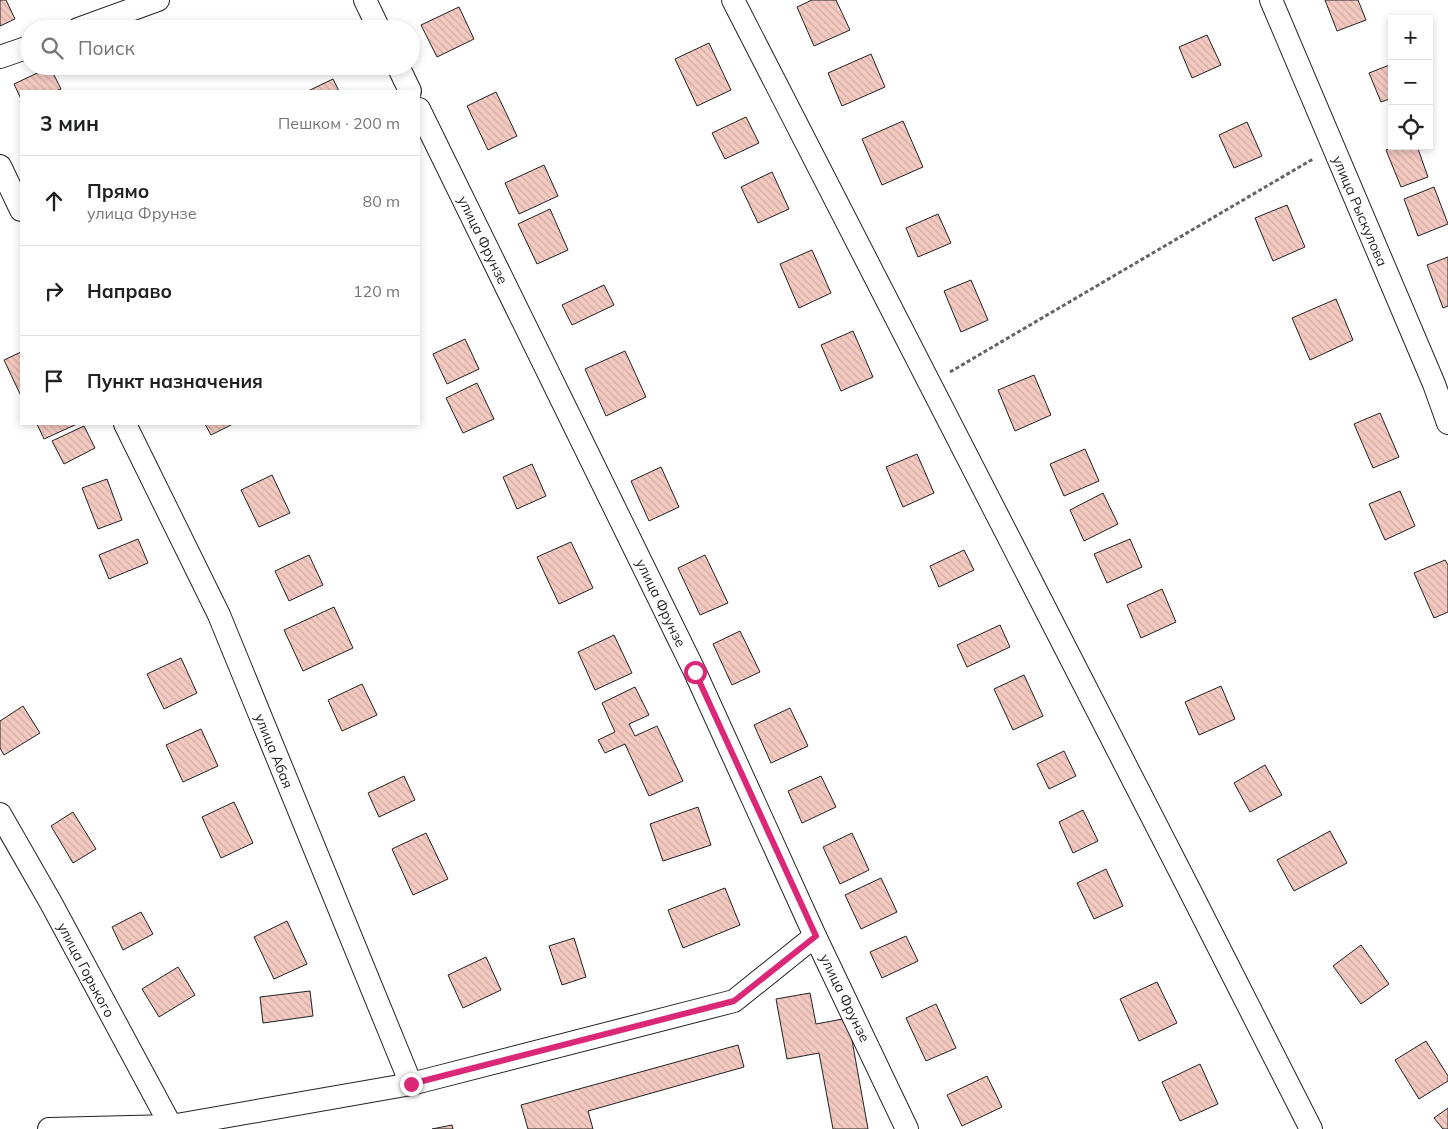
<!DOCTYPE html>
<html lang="ru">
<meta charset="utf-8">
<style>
body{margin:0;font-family:Mulish,sans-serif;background:#f6f6f6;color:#202124}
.controls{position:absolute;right:15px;top:15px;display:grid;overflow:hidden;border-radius:0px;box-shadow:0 2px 8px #0003}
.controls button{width:45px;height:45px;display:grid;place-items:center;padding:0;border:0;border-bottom:1px solid #e0e0e0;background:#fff;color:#202124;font:25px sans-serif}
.stop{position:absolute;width:15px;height:15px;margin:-11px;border:4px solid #db2777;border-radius:50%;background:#fff}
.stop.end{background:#db2777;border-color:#fff;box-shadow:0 1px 5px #0008}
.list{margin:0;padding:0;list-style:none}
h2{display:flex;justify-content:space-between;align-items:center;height:65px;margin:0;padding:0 20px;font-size:21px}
h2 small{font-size:16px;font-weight:400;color:#757577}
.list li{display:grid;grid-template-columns:32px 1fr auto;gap:15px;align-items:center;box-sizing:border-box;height:90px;padding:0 20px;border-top:1px solid #e0e0e0}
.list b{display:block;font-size:19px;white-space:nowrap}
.list p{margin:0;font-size:16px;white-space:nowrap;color:#757577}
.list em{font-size:16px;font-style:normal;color:#757577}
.icon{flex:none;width:28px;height:28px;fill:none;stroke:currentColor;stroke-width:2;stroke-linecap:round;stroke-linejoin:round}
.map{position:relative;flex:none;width:1448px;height:1129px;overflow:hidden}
.search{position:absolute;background:#fff;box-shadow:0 2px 8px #0003;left:20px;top:20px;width:400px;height:55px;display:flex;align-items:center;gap:12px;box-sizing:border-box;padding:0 18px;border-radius:28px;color:#757577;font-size:19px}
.panel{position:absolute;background:#fff;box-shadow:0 2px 8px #0003;left:20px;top:90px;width:400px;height:335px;border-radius:0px}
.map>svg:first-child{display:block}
</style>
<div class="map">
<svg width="1448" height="1129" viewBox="0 0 1448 1129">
<defs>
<pattern id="building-back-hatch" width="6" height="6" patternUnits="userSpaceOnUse" patternTransform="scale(1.25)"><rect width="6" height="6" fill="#f3c9c0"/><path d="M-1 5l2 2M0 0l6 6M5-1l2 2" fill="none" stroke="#d0aca5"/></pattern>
</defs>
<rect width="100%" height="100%" fill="#fff"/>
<g fill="url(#building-back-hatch)" stroke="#222">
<polygon points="0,0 6,0 15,19 0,26"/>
<polygon points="812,0 836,0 850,30 814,46 797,7"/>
<polygon points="1325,0 1358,0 1366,20 1337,31"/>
<polygon points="459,7 474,39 437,57 421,25"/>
<polygon points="1207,35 1221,65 1192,78 1179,47"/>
<polygon points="709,43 731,90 697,106 675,59"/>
<polygon points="871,54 885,87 842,106 828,73"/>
<polygon points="1392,64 1392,98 1381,102 1369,73"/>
<polygon points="290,66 310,66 293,74"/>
<polygon points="50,67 61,89 56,91 21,91 21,99 14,84"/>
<polygon points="333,79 339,91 308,91"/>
<polygon points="496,92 517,136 488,150 467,106"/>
<polygon points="746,117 759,143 725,159 712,133"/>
<polygon points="903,121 923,167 882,185 862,139"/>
<polygon points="1247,122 1262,156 1234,168 1219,135"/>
<polygon points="1396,146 1417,146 1428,177 1401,187 1386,150"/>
<polygon points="544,165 558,196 519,214 505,183"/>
<polygon points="772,172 789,209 758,223 741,187"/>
<polygon points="1434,187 1448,224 1418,236 1404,199"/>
<polygon points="1287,205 1305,247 1273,261 1255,218"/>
<polygon points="550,209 568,250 537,264 518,224"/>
<polygon points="938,214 951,243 918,257 906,228"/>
<polygon points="812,250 831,293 799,308 780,264"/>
<polygon points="1448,257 1448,306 1443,308 1427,265"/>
<polygon points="971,280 988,320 961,332 944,291"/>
<polygon points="604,285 614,305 572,325 562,305"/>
<polygon points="1336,299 1353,340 1310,360 1292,318"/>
<polygon points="853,331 873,377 841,391 821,345"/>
<polygon points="465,339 479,369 447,384 433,354"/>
<polygon points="625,351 646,397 606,416 585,369"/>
<polygon points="21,352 21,396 4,360"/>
<polygon points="1034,375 1051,415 1015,431 998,390"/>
<polygon points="477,383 494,419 463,433 446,398"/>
<polygon points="1380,413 1399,457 1373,468 1354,424"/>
<polygon points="37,424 77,424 44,439"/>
<polygon points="205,424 233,424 211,435"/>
<polygon points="84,426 95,448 64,464 52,441"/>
<polygon points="1085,449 1099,481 1064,496 1050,464"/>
<polygon points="917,454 934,493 903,507 886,467"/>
<polygon points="532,464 546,496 517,509 503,477"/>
<polygon points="661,467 679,507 649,521 631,481"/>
<polygon points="272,475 290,513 259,527 241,490"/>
<polygon points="107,479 122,520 98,529 82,488"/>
<polygon points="1400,491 1415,526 1385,540 1369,504"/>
<polygon points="1103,493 1118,524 1084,541 1070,510"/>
<polygon points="138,539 148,563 109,579 99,555"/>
<polygon points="1130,539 1142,567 1107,583 1094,554"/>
<polygon points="571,542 593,588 559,604 537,557"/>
<polygon points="964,550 974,570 939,587 930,566"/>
<polygon points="309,555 323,585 289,601 275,571"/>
<polygon points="705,555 728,603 700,615 678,568"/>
<polygon points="1445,560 1448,565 1448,612 1434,618 1414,573"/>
<polygon points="1162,589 1176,622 1141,638 1127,605"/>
<polygon points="334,607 353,648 303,671 284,630"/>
<polygon points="1000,625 1010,647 967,667 957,645"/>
<polygon points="740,631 760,672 732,685 713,644"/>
<polygon points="614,635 632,673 595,690 578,652"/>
<polygon points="181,658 197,693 164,709 147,674"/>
<polygon points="1024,675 1043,716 1013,730 994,689"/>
<polygon points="362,684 377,715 342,731 328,700"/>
<polygon points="1221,686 1235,719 1199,735 1185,702"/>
<polygon points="635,687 649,715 629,724 635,736 657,726 683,781 649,796 625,744 605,753 598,740 615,732 602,703"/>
<polygon points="23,706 40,733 4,755 0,748 0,721"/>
<polygon points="790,708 808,746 771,763 754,725"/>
<polygon points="201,729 218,766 183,782 166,745"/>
<polygon points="1064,751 1076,776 1049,789 1037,764"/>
<polygon points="1265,765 1282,795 1250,812 1234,783"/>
<polygon points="404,776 415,800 379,817 368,793"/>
<polygon points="821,776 836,807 802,823 788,791"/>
<polygon points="234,802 253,843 221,858 202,817"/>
<polygon points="698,807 711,845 663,861 650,824"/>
<polygon points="1083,810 1098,841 1073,853 1059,822"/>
<polygon points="73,812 96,849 73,863 51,826"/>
<polygon points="1330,831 1347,863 1294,891 1277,860"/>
<polygon points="426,833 448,879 413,895 392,849"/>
<polygon points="852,833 869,870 840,884 823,847"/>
<polygon points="1106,869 1123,906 1094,919 1077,883"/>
<polygon points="881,878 897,912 861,929 845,895"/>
<polygon points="725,888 740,925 683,948 668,910"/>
<polygon points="141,912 153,934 123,950 112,927"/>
<polygon points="287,921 307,964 274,979 254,937"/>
<polygon points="906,936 918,961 882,978 870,952"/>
<polygon points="574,938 586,977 562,985 549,946"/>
<polygon points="1361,945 1389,984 1361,1004 1333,966"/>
<polygon points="486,957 501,990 463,1008 448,975"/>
<polygon points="178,967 195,995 159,1017 142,989"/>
<polygon points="1157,982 1177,1023 1139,1041 1120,999"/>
<polygon points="310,991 313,1016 263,1023 260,997"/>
<polygon points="810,993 816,1024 848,1018 868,1129 833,1129 819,1053 787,1059 776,999"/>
<polygon points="936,1004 956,1048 926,1061 906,1018"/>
<polygon points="1426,1041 1448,1076 1448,1081 1419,1099 1395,1060"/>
<polygon points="738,1045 744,1067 588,1111 593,1129 528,1129 521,1105"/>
<polygon points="1200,1064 1218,1104 1180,1121 1162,1082"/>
<polygon points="987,1076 1002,1107 962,1126 947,1095"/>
<polygon points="1448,1108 1448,1129 1443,1129 1434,1118"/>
<polygon points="452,1125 453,1129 432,1129"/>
</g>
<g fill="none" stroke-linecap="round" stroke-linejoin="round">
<defs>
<g id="minor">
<polyline points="365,0 379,29"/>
<polyline points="733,0 1187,885 1311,1129"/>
<polyline points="1271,0 1434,384 1448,423"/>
<polyline points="78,29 158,0"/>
<polyline points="0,57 29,47"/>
<polyline points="398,66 410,91"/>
<polyline points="419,109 695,672 815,936 907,1129"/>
<polyline points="0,166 21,210"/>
<polyline points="125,424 219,615 411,1084"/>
<polyline points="0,814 51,903 171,1126"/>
<polyline points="49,1129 171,1126 411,1084 734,1001 815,936"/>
</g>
</defs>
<use href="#minor" stroke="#222" stroke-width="24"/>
<polyline stroke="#646464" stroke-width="3" stroke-dasharray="4 2.5" stroke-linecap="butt" points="950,372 1313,159"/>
<use href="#minor" stroke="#fff" stroke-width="22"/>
</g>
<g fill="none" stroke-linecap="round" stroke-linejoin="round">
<polyline stroke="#db2777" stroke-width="6" points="411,1084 734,1001 816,936 695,672"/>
</g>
<g text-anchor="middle" stroke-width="4" stroke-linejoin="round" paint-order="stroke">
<g font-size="14" fill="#222" stroke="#fff">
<text transform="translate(1360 211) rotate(67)" y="5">улица Рыскулова</text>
<text transform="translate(483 240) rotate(64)" y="5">улица Фрунзе</text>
<text transform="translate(661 603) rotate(64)" y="5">улица Фрунзе</text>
<text transform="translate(274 751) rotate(68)" y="5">улица Абая</text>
<text transform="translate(86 970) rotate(62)" y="5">улица Горького</text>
<text transform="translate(845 998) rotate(64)" y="5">улица Фрунзе</text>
</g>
</g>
</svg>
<div class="controls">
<button>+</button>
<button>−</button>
<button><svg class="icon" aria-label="locate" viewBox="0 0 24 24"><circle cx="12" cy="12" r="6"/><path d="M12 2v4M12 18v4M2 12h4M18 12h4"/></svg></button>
</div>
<div class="stop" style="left:695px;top:672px"></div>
<div class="stop end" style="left:411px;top:1084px"></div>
<div class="search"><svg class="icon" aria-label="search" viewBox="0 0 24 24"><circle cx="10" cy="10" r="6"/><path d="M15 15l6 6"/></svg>Поиск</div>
<section class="panel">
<h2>3 мин<small>Пешком · 200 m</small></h2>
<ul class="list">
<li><svg class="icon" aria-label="ahead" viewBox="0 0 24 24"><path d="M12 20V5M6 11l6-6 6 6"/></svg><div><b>Прямо</b><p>улица Фрунзе</p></div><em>80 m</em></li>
<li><svg class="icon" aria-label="right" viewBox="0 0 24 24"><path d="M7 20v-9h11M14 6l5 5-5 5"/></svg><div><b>Направо</b></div><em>120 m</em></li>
<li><svg class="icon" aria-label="arrive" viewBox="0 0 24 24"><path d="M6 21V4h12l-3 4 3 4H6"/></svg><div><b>Пункт назначения</b></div></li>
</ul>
</section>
</div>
